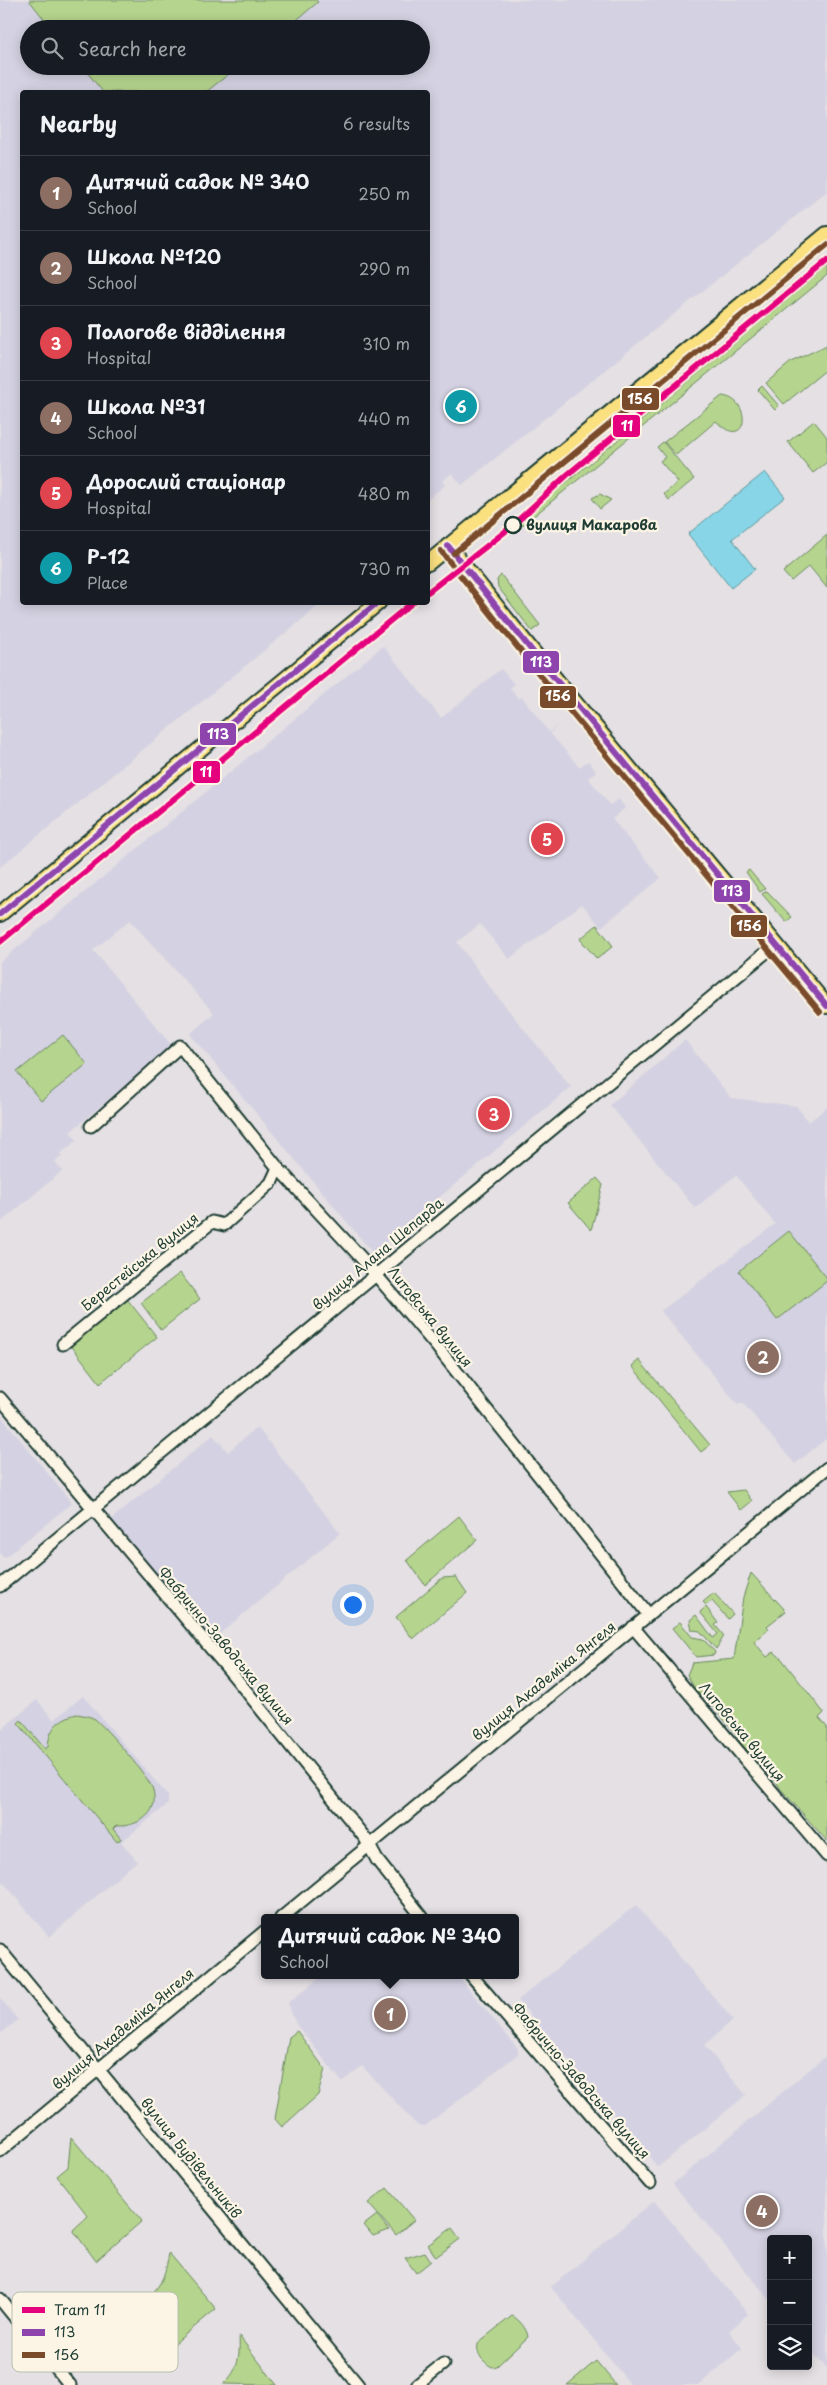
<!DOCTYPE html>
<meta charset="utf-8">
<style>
body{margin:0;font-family:"Playpen Sans",sans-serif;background:#242831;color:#f1f3f6}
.controls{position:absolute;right:15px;bottom:15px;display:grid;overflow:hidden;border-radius:5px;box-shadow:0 2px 12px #0003}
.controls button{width:45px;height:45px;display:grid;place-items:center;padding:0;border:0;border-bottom:1px solid #363941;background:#171b24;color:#f1f3f6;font:25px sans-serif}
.you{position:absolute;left:352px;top:1604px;width:18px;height:18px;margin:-12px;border:4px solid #fff;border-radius:50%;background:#1a73e8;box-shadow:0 0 0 8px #1a73e833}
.badge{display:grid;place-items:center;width:32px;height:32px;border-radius:50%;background:#7c3aed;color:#fff;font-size:16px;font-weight:700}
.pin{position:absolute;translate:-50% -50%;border:2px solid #fff;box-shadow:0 1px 5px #0006}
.popup{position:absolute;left:261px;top:1914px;width:258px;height:65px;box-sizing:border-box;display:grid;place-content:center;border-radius:5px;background:#171b24;filter:drop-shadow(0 1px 4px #0005);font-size:16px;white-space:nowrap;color:#9ea1a6}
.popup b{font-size:19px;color:#f1f3f6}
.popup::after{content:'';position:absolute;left:50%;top:100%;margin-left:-10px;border:10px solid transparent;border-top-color:#171b24}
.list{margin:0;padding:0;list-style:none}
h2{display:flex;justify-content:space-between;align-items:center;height:65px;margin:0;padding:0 20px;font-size:21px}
h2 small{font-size:16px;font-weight:400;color:#9ea1a6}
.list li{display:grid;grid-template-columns:32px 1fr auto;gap:15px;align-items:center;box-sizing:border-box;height:75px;padding:0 20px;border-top:1px solid #363941}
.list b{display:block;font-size:19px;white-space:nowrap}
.list p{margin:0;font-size:16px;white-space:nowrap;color:#9ea1a6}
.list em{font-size:16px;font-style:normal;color:#9ea1a6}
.icon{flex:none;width:28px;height:28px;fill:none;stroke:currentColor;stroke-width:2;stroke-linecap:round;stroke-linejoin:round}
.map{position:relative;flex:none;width:827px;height:2385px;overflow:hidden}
.search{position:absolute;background:#171b24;box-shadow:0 2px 12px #0003;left:20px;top:20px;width:410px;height:55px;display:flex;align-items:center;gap:12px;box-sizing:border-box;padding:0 18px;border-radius:28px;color:#9ea1a6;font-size:19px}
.panel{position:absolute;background:#171b24;box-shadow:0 2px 12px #0003;left:20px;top:90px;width:410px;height:515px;border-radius:5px}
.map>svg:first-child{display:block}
</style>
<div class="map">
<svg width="827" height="2385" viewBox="0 0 827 2385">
<rect width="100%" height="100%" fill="#e4e0e3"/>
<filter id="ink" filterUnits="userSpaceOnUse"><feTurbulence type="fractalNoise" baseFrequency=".02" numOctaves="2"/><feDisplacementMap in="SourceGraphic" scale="10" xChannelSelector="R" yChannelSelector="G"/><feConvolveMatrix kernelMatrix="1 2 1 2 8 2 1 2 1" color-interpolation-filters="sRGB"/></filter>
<g filter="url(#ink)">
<g fill="#d4d1e2" fill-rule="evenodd">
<path d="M0,0h827v191l-365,294 -10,-12 -10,8 3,4 -17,14v-407h-406v510l300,1 -322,264zM29,29h392v37h-392z"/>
<polygon points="383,646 441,718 501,669 514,684 510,688 519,699 522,697 549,732 558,725 550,733 579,767 588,761 596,771 588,778 610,805 619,799 625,808 612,819 661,878 601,927 582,904 509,959 480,924 457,942 492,990 571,1087 373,1253 190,1034 214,1013 130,920 93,950 172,1046 70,1132 77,1140 60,1154 62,1157 55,1161 62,1171 0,1223 0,962"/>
<polygon points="685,1040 731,1098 796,1106 809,1122 827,1107 827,1438 795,1464 742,1402 738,1405 661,1311 775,1224 736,1175 695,1208 610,1105"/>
<polygon points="0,1415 72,1503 4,1558 0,1553"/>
<polygon points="257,1427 340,1533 210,1642 109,1521 213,1435 228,1452"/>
<polygon points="83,1696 168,1796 168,1804 121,1842 137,1861 49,1937 0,1878 0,1731 37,1700 54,1720"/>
<polygon points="636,1905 733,2020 704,2045 746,2095 658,2167 518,2000"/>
<polygon points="323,1975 457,1975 518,2049 518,2054 425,2126 417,2125 362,2066 342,2082 296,2024 288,2003"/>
<polygon points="0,1998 18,2020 0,2034"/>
<polygon points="827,2055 827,2369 808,2347 808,2239 771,2239 771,2301 673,2184"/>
<polygon points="654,2201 748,2314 729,2331 742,2348 699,2385 631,2385 551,2287"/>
</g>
<g fill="#b5d48d" stroke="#6a8860">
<polygon points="29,0 316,0 318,2 286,29 52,29"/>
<polygon points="82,66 239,66 206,92 103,92"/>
<polygon points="827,267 827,276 513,533 509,530"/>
<polygon points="827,345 827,369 784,404 766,383 791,362"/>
<polygon points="762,386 779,406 775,410 758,390"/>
<path d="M722,396c32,3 26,58 -6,25l-40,34 -12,-13z"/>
<polygon points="814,421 827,437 827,462 813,473 788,442"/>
<polygon points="663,442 694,479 669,500 664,494 678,482 660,461 665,457 657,447"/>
<polygon points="600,494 611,500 600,509 592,498"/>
<polygon points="827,535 827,588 809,566 791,581 783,572"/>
<polygon points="501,575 540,625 532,631 498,587 497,580"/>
<polygon points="749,870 765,889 760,892 746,872"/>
<polygon points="767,891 792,917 786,922 762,894"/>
<polygon points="597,925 613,946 597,959 580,939"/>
<polygon points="63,1035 87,1064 41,1101 17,1072"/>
<polygon points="597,1178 603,1185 591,1230 568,1203"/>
<polygon points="789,1231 827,1278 827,1281 777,1320 739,1271"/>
<polygon points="180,1273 200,1299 161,1330 141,1303"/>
<polygon points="127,1299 157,1337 100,1383 70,1344"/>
<polygon points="639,1360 710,1445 701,1452 632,1366"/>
<polygon points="744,1490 752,1501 741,1510 727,1492"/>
<polygon points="459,1516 477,1540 425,1585 407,1560"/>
<polygon points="751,1573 786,1611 767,1626 769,1629 754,1642 767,1657 774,1652 781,1658 824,1713 819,1718 827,1727 827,1841 780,1788 770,1772 742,1745 736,1734 710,1703 695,1689 687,1675 692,1663 734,1659 743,1597"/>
<polygon points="456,1577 467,1593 413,1639 396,1617 442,1578"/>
<polygon points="714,1593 733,1614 728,1619 712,1601 706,1605 703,1602"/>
<polygon points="706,1607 718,1623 715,1625 724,1636 716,1649 700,1631 692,1630 690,1620 696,1615 713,1638 718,1634 700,1612"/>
<polygon points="680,1622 692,1637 703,1639 715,1652 714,1655 696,1657 672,1628"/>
<path d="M77,1714c6,1 13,2 18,5 11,9 55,59 58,71 7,25 -17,37 -37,36l-3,3 8,10 -4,3 -99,-119 3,-3 24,29 3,-2c1,-19 11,-29 29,-33z"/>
<polygon points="297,2031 325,2069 318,2095 282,2127 275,2119 289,2037"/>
<polygon points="71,2137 142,2221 96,2261 73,2230 88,2216 57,2176 68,2167"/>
<polygon points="387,2188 414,2220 396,2235 368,2203"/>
<polygon points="377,2215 389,2230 373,2236 364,2225"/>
<polygon points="452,2228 460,2239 436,2257 428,2245"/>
<polygon points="425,2252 431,2261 416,2273 405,2258"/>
<path d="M169,2253l47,56 -59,49 -23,-29 25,-21 -10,-12c14,-11 17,-26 20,-43z"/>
<path d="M512,2316c7,3 15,13 16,21l-31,29 -5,1c-9,-5 -18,-15 -13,-25z"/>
<path d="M239,2336l38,49 -54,-1c16,-13 17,-29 16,-48z"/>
<polygon points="596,2361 616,2385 567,2385"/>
</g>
<polygon fill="#87d5e6" stroke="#5d989f" points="765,472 785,497 732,539 755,569 731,588 688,534"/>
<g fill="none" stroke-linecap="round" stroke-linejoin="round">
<defs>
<g id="minor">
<polyline points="91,1126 180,1046 278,1168 365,1262 438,1348 648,1614"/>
<polyline points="63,1344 212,1222 224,1225 271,1183 278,1168"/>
<polyline points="0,1398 234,1676 365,1838 377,1860 423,1918"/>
<polyline points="0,1586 776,944"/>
<polyline points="633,1627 827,1856"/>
<polyline points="281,1918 827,1468"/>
<polyline points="0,1950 358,2385"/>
<polyline points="471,1975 650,2183"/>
<polyline points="0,2151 265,1931"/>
<polyline points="0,2299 70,2385"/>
<polyline points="417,2385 443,2364"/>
</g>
<g id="major">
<polyline points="448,546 537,657 827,1006"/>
<polyline points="428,563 827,234"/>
<polyline points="0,914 379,602"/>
</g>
</defs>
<use href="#minor" stroke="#1f3d34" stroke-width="15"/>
<use href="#major" stroke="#1f3d34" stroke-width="18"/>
<use href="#minor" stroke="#fcf5e5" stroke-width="11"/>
<use href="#major" stroke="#fbe080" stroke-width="14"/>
<defs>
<g id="bus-1">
<polyline points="448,546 537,657 827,1006"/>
<polyline points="0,914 378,602"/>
</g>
<g id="bus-2">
<polyline points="441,551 530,663 820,1012"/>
<polyline points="454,553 827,245"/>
</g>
</defs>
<use href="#bus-1" stroke="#fcf5e5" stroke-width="10"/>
<use href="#bus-2" stroke="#fcf5e5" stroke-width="10"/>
<use href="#bus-1" stroke="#8e44ad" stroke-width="6"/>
<use href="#bus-2" stroke="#7a4b2a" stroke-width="6"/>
<defs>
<g id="tram-1">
<polyline points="428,592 511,527 567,475 827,261"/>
<polyline points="0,942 413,602"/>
</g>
</defs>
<use href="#tram-1" stroke="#fcf5e5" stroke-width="10"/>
<use href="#tram-1" stroke="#e5007d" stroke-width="6"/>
</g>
</g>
<circle fill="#fcf5e5" stroke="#1f3d34" stroke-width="2.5" cx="513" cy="525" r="8"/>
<g text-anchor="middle" stroke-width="4.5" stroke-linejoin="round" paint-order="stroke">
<g font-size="14" font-weight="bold" fill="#1f3d34" stroke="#fcf5e5" text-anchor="start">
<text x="526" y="530">вулиця Макарова</text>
</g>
<g font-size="14" fill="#1f3d34" stroke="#fcf5e5">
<text transform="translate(378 1254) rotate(-40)" y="5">вулиця Алана Шепарда</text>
<text transform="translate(140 1262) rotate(-39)" y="5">Берестейська вулиця</text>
<text transform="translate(430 1317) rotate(51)" y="5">Литовська вулиця</text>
<text transform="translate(226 1646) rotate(50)" y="5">Фабрично-Заводська вулиця</text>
<text transform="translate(544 1681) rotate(-39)" y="5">вулиця Академіка Янгеля</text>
<text transform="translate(742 1732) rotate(50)" y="5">Литовська вулиця</text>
<text transform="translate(123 2029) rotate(-40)" y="5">вулиця Академіка Янгеля</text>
<text transform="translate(581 2081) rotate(49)" y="5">Фабрично-Заводська вулиця</text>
<text transform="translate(191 2158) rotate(51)" y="5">вулиця Будівельників</text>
</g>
</g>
<rect x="12" y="2292" width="166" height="80" rx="8" fill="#fcf5e5" stroke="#babeb0" stroke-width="1"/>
<rect x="22" y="2307" width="23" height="6" fill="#e5007d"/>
<rect x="22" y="2329" width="23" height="7" fill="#8e44ad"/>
<rect x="22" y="2352" width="23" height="6" fill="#7a4b2a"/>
<g font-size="14" fill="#1f3d34">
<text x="54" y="2315">Tram 11</text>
<text x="54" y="2337">113</text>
<text x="54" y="2360">156</text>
</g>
<g stroke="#fcf5e5" stroke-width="2">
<rect x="621" y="387" width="39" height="24" rx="5" fill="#7a4b2a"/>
<rect x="612" y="414" width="29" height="24" rx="5" fill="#e5007d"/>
<rect x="522" y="650" width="38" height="24" rx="5" fill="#8e44ad"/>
<rect x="539" y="685" width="38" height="24" rx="5" fill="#7a4b2a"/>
<rect x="199" y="722" width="38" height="24" rx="5" fill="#8e44ad"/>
<rect x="192" y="760" width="29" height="24" rx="5" fill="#e5007d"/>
<rect x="713" y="879" width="38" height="24" rx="5" fill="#8e44ad"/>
<rect x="730" y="914" width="38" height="24" rx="5" fill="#7a4b2a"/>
</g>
<g font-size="14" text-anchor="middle" font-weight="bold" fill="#fff">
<text x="640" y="404">156</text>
<text x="627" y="431">11</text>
<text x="541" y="667">113</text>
<text x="558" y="701">156</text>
<text x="218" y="739">113</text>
<text x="206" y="777">11</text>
<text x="732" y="896">113</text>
<text x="749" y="931">156</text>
</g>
</svg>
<div class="controls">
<button>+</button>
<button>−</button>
<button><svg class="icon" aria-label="layers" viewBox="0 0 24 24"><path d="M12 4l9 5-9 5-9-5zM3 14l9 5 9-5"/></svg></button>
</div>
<div class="you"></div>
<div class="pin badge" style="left:390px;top:2014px;background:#8d6e63">1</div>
<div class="popup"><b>Дитячий садок № 340</b>School</div>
<div class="pin badge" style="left:763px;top:1357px;background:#8d6e63">2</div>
<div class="pin badge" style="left:494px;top:1114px;background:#e0444e">3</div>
<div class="pin badge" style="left:762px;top:2211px;background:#8d6e63">4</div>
<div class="pin badge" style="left:547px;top:839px;background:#e0444e">5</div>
<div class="pin badge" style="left:461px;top:406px;background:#0f9aa8">6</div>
<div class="search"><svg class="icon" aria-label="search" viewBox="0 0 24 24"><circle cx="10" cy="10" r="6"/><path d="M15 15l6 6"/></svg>Search here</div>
<section class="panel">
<h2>Nearby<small>6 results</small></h2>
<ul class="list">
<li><span class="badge" style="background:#8d6e63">1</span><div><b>Дитячий садок № 340</b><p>School</p></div><em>250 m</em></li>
<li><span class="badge" style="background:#8d6e63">2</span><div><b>Школа №120</b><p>School</p></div><em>290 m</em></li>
<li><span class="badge" style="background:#e0444e">3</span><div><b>Пологове відділення</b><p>Hospital</p></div><em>310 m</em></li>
<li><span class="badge" style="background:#8d6e63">4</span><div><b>Школа №31</b><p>School</p></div><em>440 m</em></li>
<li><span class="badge" style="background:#e0444e">5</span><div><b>Дорослий стаціонар</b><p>Hospital</p></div><em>480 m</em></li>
<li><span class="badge" style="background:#0f9aa8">6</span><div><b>Р-12</b><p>Place</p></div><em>730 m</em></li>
</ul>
</section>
</div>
